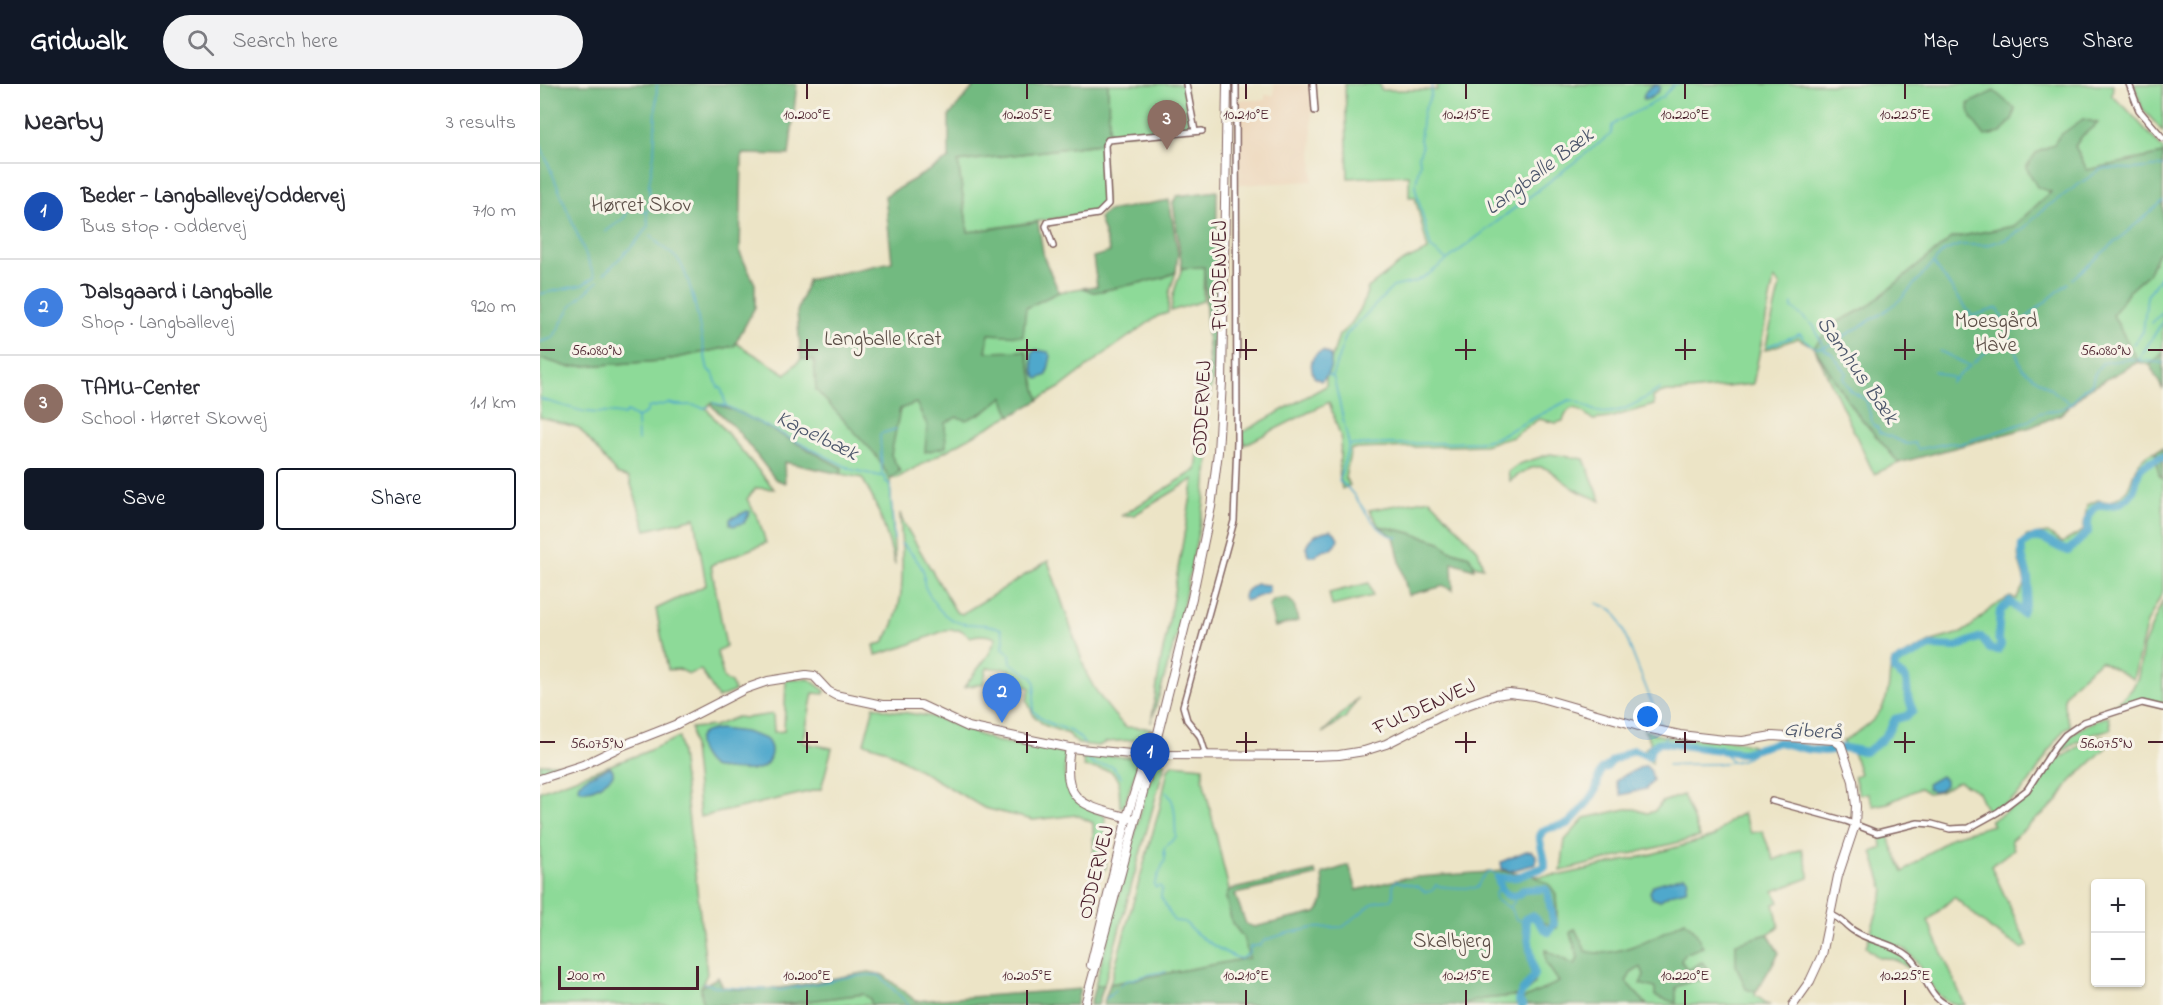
<!DOCTYPE html>
<meta charset="utf-8">
<style>
body{margin:0;font-family:"Indie Flower",sans-serif;background:#f2f2f3;color:#2b2b33}
.controls{position:absolute;right:18px;bottom:18px;display:grid;overflow:hidden;border-radius:6px;box-shadow:0 2px 4px #0004}
.controls button{width:54px;height:54px;display:grid;place-items:center;padding:0;border:0;border-bottom:2px solid #e1e1e2;background:#fff;color:#2b2b33;font:30px sans-serif}
.scale{position:absolute;left:18px;bottom:15px;width:141px;box-sizing:border-box;padding-left:6px;border:3px solid #4a1f2b;border-top:0;font-size:16px;line-height:21px;white-space:nowrap;color:#4a1f2b;-webkit-text-stroke:4px #f7f3e8;paint-order:stroke}
.you{position:absolute;left:1108px;top:633px;width:21px;height:21px;margin:-15px;border:4px solid #fff;border-radius:50%;background:#1a73e8;box-shadow:0 0 0 9px #1a73e833}
.badge{display:grid;place-items:center;width:39px;height:39px;border-radius:50%;background:#111827;color:#fff;font-size:20px;font-weight:700}
.pin{position:absolute;translate:-50% -50px;filter:drop-shadow(0 2px 3px #0008)}
.pin::after{content:'';position:absolute;top:32px;width:21px;height:18px;background:inherit;clip-path:polygon(0 0,100% 0,50% 100%)}
.list{margin:0;padding:0;list-style:none}
h2{display:flex;justify-content:space-between;align-items:center;height:78px;margin:0;padding:0 24px;font-size:26px}
h2 small{font-size:20px;font-weight:400;color:#7c7c81}
.list li{display:grid;grid-template-columns:39px 1fr auto;gap:18px;align-items:center;box-sizing:border-box;height:96px;padding:0 24px;border-top:2px solid #e1e1e2}
.list b{display:block;font-size:22px;white-space:nowrap}
.list p{margin:0;font-size:20px;white-space:nowrap;color:#7c7c81}
.list em{font-size:20px;font-style:normal;color:#7c7c81}
.actions{display:flex;gap:12px;padding:18px 24px}
.actions a{flex:1;padding:14px 0;border:2px solid #111827;border-radius:6px;text-align:center;font-size:21px;color:#111827}
.actions .main{background:#111827;color:#fff}
.icon{flex:none;width:33px;height:33px;fill:none;stroke:currentColor;stroke-width:2;stroke-linecap:round;stroke-linejoin:round}
.map{position:relative;flex:none;width:1623px;height:921px;overflow:hidden}
header{display:flex;align-items:center;gap:36px;box-sizing:border-box;height:84px;padding:0 30px;background:#111827;color:#fff}
header strong{font-size:28px}
nav{display:flex;gap:33px;margin-inline-start:auto;font-size:21px}
.search{width:420px;height:54px;background:#f2f2f3;display:flex;align-items:center;gap:15px;box-sizing:border-box;padding:0 21px;border-radius:33px;color:#7c7c81;font-size:22px}
main{display:flex}
aside{flex:1;background:#fff}
.map>svg:first-child{display:block}
</style>
<header>
<strong>Gridwalk</strong>
<div class="search"><svg class="icon" aria-label="search" viewBox="0 0 24 24"><circle cx="10" cy="10" r="6"/><path d="M15 15l6 6"/></svg>Search here</div>
<nav><a>Map</a><a>Layers</a><a>Share</a></nav>
</header>
<main>
<aside>
<h2>Nearby<small>3 results</small></h2>
<ul class="list">
<li><span class="badge" style="background:#1a4fb4">1</span><div><b>Beder - Langballevej/Oddervej</b><p>Bus stop · Oddervej</p></div><em>710 m</em></li>
<li><span class="badge" style="background:#3f7fe0">2</span><div><b>Dalsgaard i Langballe</b><p>Shop · Langballevej</p></div><em>920 m</em></li>
<li><span class="badge" style="background:#8d6e63">3</span><div><b>TAMU-Center</b><p>School · Hørret Skovvej</p></div><em>1.1 km</em></li>
</ul>
<div class="actions"><a class="main">Save</a><a>Share</a></div>
</aside>
<div class="map">
<svg width="1623" height="921" viewBox="0 0 1623 921">
<rect width="100%" height="100%" fill="#f7f3e8"/>
<filter id="ink" filterUnits="userSpaceOnUse"><feTurbulence type="fractalNoise" baseFrequency=".0167" numOctaves="2"/><feDisplacementMap in="SourceGraphic" scale="12" xChannelSelector="R" yChannelSelector="G"/><feConvolveMatrix kernelMatrix="1 2 1 2 8 2 1 2 1" color-interpolation-filters="sRGB"/></filter>
<filter id="wash" filterUnits="userSpaceOnUse"><feTurbulence type="fractalNoise" baseFrequency=".008" numOctaves="4" result="noise"/><feDisplacementMap in="SourceGraphic" scale="24" xChannelSelector="R" yChannelSelector="G"/><feGaussianBlur stdDeviation="1.35" result="paint"/><feColorMatrix in="noise" values="0 0 0 0 0 0 0 0 0 0 0 0 0 0 0 0 0 1.4 0 .05"/><feComposite in="paint" operator="in"/></filter>
<g filter="url(#wash)">
<rect width="100%" height="100%" fill="#ece4c6"/>
<polygon fill="#edd7bb" points="734,0 771,1 773,97 698,101 698,16 725,16 725,11 734,11"/>
<g fill="#8dda98" stroke="#6c7c62" stroke-width="1.5">
<polygon points="568,0 644,0 651,36 650,44 569,51"/>
<path d="M805,0h35l1,6h56l-1,-6h677l-1,12 14,12 37,41v5l-76,16 -12,-24 7,-10 15,-13 -14,-4 -28,25 -19,9 16,38 -38,35 -62,12 -85,69 -36,18 -17,23 40,62 45,53 -25,11 -60,-127 -16,-9 -33,12 15,-65 -6,-6 -21,105 -73,8h-18l-9,5 1,8 -45,13 -16,2c-13,-10 -23,-21 -30,1l-7,2 -17,-4 -28,19c-9,-1 -17,5 -27,7l-133,4 -6,29 5,7 -8,4 -3,-16 2,-35 -12,-36 -85,43 -1,-13 83,-46v-9l13,-42 12,-11 11,-17 6,-19 34,-26 26,-12 -13,-53h-6v-22l-61,3z"/>
<polygon points="1594,0 1623,0 1623,48 1602,24"/>
<polygon points="562,57 565,118 558,128 428,148 418,78 558,60"/>
<polygon points="1623,165 1623,279 1620,278 1610,281 1598,278 1573,231 1590,206 1608,190 1618,169"/>
<polygon points="664,182 663,217 631,227 633,211 642,184"/>
<path d="M636,188l-7,21 -1,20 -10,3 -58,41 -39,30 -164,91 -7,1 5,86c-7,-29 -18,-62 -33,-87l-21,-4 1,-6 -101,-55 -31,-9 -4,4 68,81 -18,-1 -9,11 12,21 7,23 -55,22 15,81 -9,6 7,27 7,4 4,8 -17,7 -17,-28 -12,4 -10,-5 -11,1 -12,-61 50,-24 -11,-67 -49,12 -17,-52 -12,-4 -38,-46 -39,-11v-59l28,9 93,-6 73,-15 2,-3 50,31 15,-15 50,5 175,-56 33,-16 23,-4 11,4 8,-1 61,-13z"/>
<polygon points="669,285 675,285 665,336 669,369 664,420 637,550 611,639 621,575 626,553 654,395 594,431 581,432 656,386 664,318 670,295"/>
<path d="M1615,367l4,24 4,4v112l-16,32 -14,56 -33,-18c-11,10 -32,24 -36,38 -2,9 4,20 7,28h-4c-17,17 -25,40 -41,59 -10,13 -24,20 -38,28l-10,-22 -19,-11 -19,10 -12,2 -8,-5 -32,15 -15,3 -5,-12h-9l-5,-18 6,-2 -7,-22 -7,-2 -3,-9c22,-13 41,-24 45,-51 2,-10 1,-20 4,-29l40,-20 29,-8 11,-7 20,-19 18,-10 6,2 9,-15c-3,-22 -14,-27 1,-48l22,-3 14,10 21,-12 4,-26 11,-5 11,2c30,-12 17,-28 34,-44 3,-3 9,-5 12,-7z"/>
<path d="M1010,370l34,5 17,42c-9,-4 -18,-7 -26,-12 -30,-19 -30,-35 -65,-8l-2,-9 11,-8z"/>
<polygon points="890,415 938,466 943,483 934,481 929,472 909,466 900,458 867,448 839,442 829,426"/>
<path d="M360,429l2,7 54,92 6,2 86,-53 39,114c10,20 23,36 38,52l26,1 -6,11 -38,3 -9,4 -20,-2 -10,-10 -24,-9 -10,-9 -7,-15 3,-13 -10,-5 -11,-14 -22,-1 -4,16 -19,3 25,-33 7,-16c-10,-4 -17,-4 -26,-1l-9,-7h-15l-43,17 -27,8 -2,-10 9,-2c26,-37 19,-87 17,-130z"/>
<polygon points="829,499 833,512 792,522 789,509"/>
<path d="M1623,516v106c-21,-9 -40,-3 -60,6l17,-11 12,-12 6,-12 5,-30z"/>
<polygon points="269,595 285,607 284,610 273,609 263,659 292,664 281,705 160,733 151,644 174,642 197,633 206,634 233,630 234,648 244,647 246,596"/>
<polygon points="818,614 805,634 782,649"/>
<path d="M334,622l13,4 47,7 61,24 71,12c0,8 -3,17 -1,24 3,20 22,32 40,39l1,52 -5,3 -7,-4 -1,-44 -16,-8 -44,5 -49,-12 -100,-59 -20,-6z"/>
<path d="M1569,632l2,13 -22,6 -39,24c16,-23 32,-35 59,-43z"/>
<path d="M1104,646c37,17 84,0 119,20l-20,6 -84,-11 -6,4 -1,14 -4,-3 -4,-10 6,-6v-4z"/>
<path d="M1562,652l5,2 4,5 -41,39 -13,20 -46,38 3,9 -23,17 37,80 -6,3 -30,-19 -38,-33 -26,24 37,84c-39,0 -36,-42 -66,-59l-2,5 12,9 7,11 -2,1c-11,-8 -21,-16 -35,-14l-13,-11 18,-57 -12,-38 10,-4 -1,-11 7,-1 15,36 50,-36 40,-11 -3,-5 9,-4 31,-22 18,-28 38,-24z"/>
<polygon points="139,653 167,890 161,903 166,921 186,921 0,921 0,707 103,669"/>
<polygon points="542,670 600,674 584,722 580,723 579,697 571,687 544,683"/>
<polygon points="620,673 625,680 564,901 555,902 615,674"/>
<polygon points="0,680 31,680 0,690"/>
<polygon points="632,680 663,683 663,695 689,806 686,814 692,839 703,853 709,874 570,900 620,723 628,685"/>
<polygon points="1143,711 1160,753 1021,787 1025,756 1045,734 1086,725 1095,725 1106,729 1112,728 1116,726 1122,718"/>
<path d="M1203,729l8,20 11,-2 12,29 28,-11 7,25v4l-35,13 5,11 -5,2 5,23 -11,7 -32,10 10,45 10,3 -1,3 14,10h-122l-21,-23 5,-9 10,-6c6,17 21,25 35,35l-1,-15 16,-6 15,-3 -11,-11 -7,3 -7,-9 3,-7 1,-33c-27,14 -68,39 -99,31l-11,-23 -5,4 8,24 -3,9 -29,-16v13l14,19 -39,18 -2,5h-60l24,-6 39,-4 3,-74 8,-4 24,10c-1,-27 5,-36 -22,-51l27,-1 83,-19 68,-19 19,-18z"/>
<polygon points="324,910 330,915 332,921 237,921"/>
</g>
<g fill="#72ba80" stroke="#5e6c56" stroke-width="1.5">
<polygon points="0,0 257,0 249,71 202,70 200,169 215,200 215,223 194,262 121,277 106,278 28,283 0,274"/>
<polygon points="436,0 568,0 569,51 558,60 418,78 428,148 498,138 504,174 519,208 486,224 483,252 449,250 446,268 486,267 499,316 471,332 463,313 446,327 426,336 417,333 405,339 406,363 385,368 387,341 376,319 360,325 351,371 360,387 350,395 335,370 276,306 274,276 261,275 257,228 268,196 352,178 345,112 409,75 409,32"/>
<polygon points="1454,7 1475,25 1473,34 1461,49 1445,52 1431,34 1428,20"/>
<polygon points="1543,35 1558,39 1542,52 1535,62 1547,86 1623,70 1623,165 1618,169 1608,190 1590,206 1573,231 1598,278 1548,305 1521,330 1491,343 1359,379 1314,326 1274,263 1292,241 1327,223 1412,154 1474,142 1511,108 1497,103 1486,83 1496,69 1514,60 1519,52"/>
<polygon points="677,107 675,285 669,285 664,183 642,184 633,118 637,112"/>
<polygon points="629,116 638,169 636,188 622,194 561,207 553,208 542,204 557,202 553,173 570,168 559,134 568,127"/>
<polygon points="1623,269 1623,306 1610,281"/>
<polygon points="173,319 201,329 302,384 301,390 244,378 245,399 235,395 197,346 170,320"/>
<polygon points="1623,364 1623,395 1619,391 1616,367"/>
<polygon points="839,442 867,448 900,458 909,466 929,472 934,481 934,485 912,478 913,506 904,502 868,511 854,453"/>
<polygon points="747,514 754,520 758,537 735,543 729,522 734,516"/>
<path d="M809,781l8,25 47,-12 100,-7 26,3 19,10 7,10 1,34 -24,-10 -8,4 10,62 -13,11 -39,4 -24,6h-356l7,-21 139,-26 -6,-21 -11,-14 -6,-25 3,-8 86,-19 1,5 -81,18 11,30 8,3 62,-14c11,-10 7,-25 6,-39z"/>
<path d="M1145,837l10,10 8,16 -19,7 -3,7 7,9 14,-8 6,7 -2,10 -15,2 -15,6v16l-21,-7v-8l-15,-4 4,-9 -3,-8 -10,6 -5,9 21,23h-128l2,-5 38,-18 -13,-19 -1,-13 30,15 3,-8 -8,-24 5,-4 11,22c31,9 72,-16 99,-30z"/>
<polygon points="1228,850 1239,869 1216,908 1206,905 1196,881 1196,859"/>
<path d="M329,888l14,3 33,26 164,-12 -4,16h-204l-2,-6 -7,-5 -86,11h-71l-4,-3 -1,-15 17,-10 5,10c45,9 101,-8 146,-15z"/>
<polygon points="564,901 558,921 550,921 555,902"/>
</g>
<g fill="#4fa8cc" stroke="#4c647c" stroke-width="1.5">
<path d="M1117,1l3,2c-2,7 -11,13 -17,13 1,-9 6,-14 14,-15z"/>
<path d="M496,266l12,2 3,4 -4,19 -9,4c-6,-5 -6,-18 -6,-26z"/>
<path d="M783,267l7,4c3,9 -1,20 -9,26l-7,-4c-4,-11 -5,-22 9,-26z"/>
<polygon points="207,427 210,428 204,439 193,442 190,440 190,435"/>
<path d="M791,446l4,3 3,5 -2,7 -4,4c-7,0 -11,0 -16,7h-7c-9,-16 9,-24 22,-26z"/>
<polygon points="716,500 729,501 729,509 705,517 703,512 707,506"/>
<path d="M179,645l26,3 21,7c10,11 4,29 -12,31 -6,1 -36,-1 -42,-3 -7,-5 -14,-16 -14,-24 0,-12 11,-12 21,-14z"/>
<path d="M1105,681l6,6 2,10 -7,8 -25,6 -5,-14c9,-8 19,-10 29,-16z"/>
<path d="M70,683l3,3v5c-10,9 -22,19 -35,14l1,-6 10,-7z"/>
<polygon points="1401,692 1405,696 1405,701 1399,706 1392,707 1388,704 1387,700"/>
<polygon points="986,767 992,767 996,771 996,780 970,787 962,785 961,778"/>
<polygon points="1144,792 1148,795 1146,806 1130,810 1119,817 1112,814 1110,808 1113,801"/>
</g>
<g fill="none" stroke-linecap="round" stroke-linejoin="round">
<g stroke="#4fa8cc" stroke-width="1.5">
<polyline points="892,0 891,11 883,29 880,56 882,64 879,71 880,79 875,103 891,164 906,175"/>
<polyline points="1136,0 1138,0"/>
<polyline points="0,60 55,193 42,201 0,210"/>
<polyline points="65,148 84,134 90,123 107,128"/>
<path d="M111,151c7,12 24,18 30,29 16,32 19,72 27,106l5,3 5,14 3,1 5,17"/>
<polyline points="1394,180 1432,232 1458,224 1469,249"/>
<polyline points="1623,187 1620,193 1623,205"/>
<polyline points="64,190 96,158 108,142 107,128 110,122 109,100 114,70 117,0"/>
<polyline points="1532,195 1623,117"/>
<polyline points="1252,220 1252,224 1274,242 1284,265 1291,269 1307,289 1303,294 1311,307 1326,316 1333,341 1338,344 1339,348 1367,360 1375,359 1378,365 1410,359 1420,360 1487,338 1500,329 1521,325 1531,320 1544,305 1552,300 1554,291 1562,279 1589,275 1623,279"/>
<polyline points="1612,239 1623,228"/>
<polyline points="1470,253 1482,284 1531,320"/>
<polyline points="1296,257 1341,230 1361,215 1404,167 1420,161 1446,161 1464,156 1482,146 1505,124 1558,87 1566,84 1594,85 1623,82"/>
<polyline points="1459,257 1528,199"/>
<polyline points="0,258 13,254 31,222 58,197"/>
<polyline points="1593,260 1603,248 1607,212 1620,193"/>
<path d="M1228,262l32,-12c11,14 18,18 34,9"/>
<polyline points="1400,267 1430,282 1411,298"/>
<polyline points="1599,275 1623,237"/>
<polyline points="1433,279 1455,260"/>
<polyline points="1394,287 1415,295"/>
<path d="M787,291l5,1 2,3 15,66 -10,36c21,12 32,54 59,56"/>
<path d="M792,292l14,-41 47,-48 22,-5 14,-8 182,-140 1,-8c9,-9 24,-14 35,-19 6,-3 9,-9 16,-10 2,-5 8,-7 11,-13"/>
<path d="M0,315c15,4 31,10 47,13 12,2 25,-1 37,3l3,-3 10,6 10,-6 1,-4 21,-5c11,5 23,-1 33,5l6,-1"/>
<polyline points="173,319 186,322 313,386 345,393 346,398 350,400 354,456"/>
<polyline points="97,334 98,357"/>
<path d="M809,361l130,-3 16,-4 74,-38c12,0 19,10 30,12 21,4 44,-13 61,-23"/>
<polyline points="342,390 340,350 356,345"/>
<path d="M361,460c8,5 20,20 23,29 1,5 -1,10 1,14 4,8 12,21 19,27 20,18 36,5 57,15l3,9 -1,10 7,6 1,9 21,14 3,6 -2,28c4,3 8,7 12,10 14,7 31,8 39,23"/>
<polyline points="1057,519 1073,526 1078,533 1122,644"/>
<polyline points="1124,659 1125,652"/>
<polyline points="1182,667 1192,677"/>
<polyline points="547,676 555,681 572,682 581,693"/>
<path d="M1128,681c23,-3 76,5 89,-16"/>
<path d="M626,708c12,11 8,30 10,45l-12,11 1,12 -11,25 2,3 3,-2 3,2 -1,9 13,24 11,1c9,13 40,32 56,37l8,-6 1,-6 10,-2 5,-5 23,-7 25,-5 30,-1 29,-23 7,-3 12,-1 2,-4v-12l3,-3 23,6 6,5 7,-1 4,-6c9,4 29,2 41,3 3,-7 5,-14 15,-16l7,5"/>
<polyline points="961,803 955,809 956,816 970,824 976,835 984,838"/>
<polyline points="970,823 975,817"/>
<path d="M164,899l15,4 62,3 49,-9c9,-4 38,-6 49,-6l30,30"/>
<path d="M580,902l5,-5c14,-3 26,-9 41,-9"/>
<polyline points="566,915 575,906"/>
</g>
<path stroke="#4fa8cc" stroke-width="8" d="M982,921l-3,-4c0,-12 13,-16 15,-28l-9,-54 7,-3c7,3 9,12 16,16l6,-8 -7,-33 -2,-2 -22,1c-12,14 -23,1 -25,-12l19,-1 28,-10c1,-10 -7,-26 -5,-31 4,-12 20,-7 29,-13 5,-5 24,-25 26,-32 4,-8 2,-15 7,-22l5,-2 5,-6 21,-11 16,6 2,-8 7,-5h7l77,10 37,-11 28,7 17,2 21,-3 20,4c15,-8 23,-18 30,-33l12,-3 6,-5 -5,-14 -2,-18 -12,-9 1,-7 36,-17 25,1 25,-10 9,12 8,1 3,-5 -3,-7 2,-27 10,-9 12,11c4,-9 7,-24 6,-34 -1,-13 -8,-17 -6,-34 19,-17 26,0 46,6l20,-19c-1,-12 0,-20 11,-27 14,2 26,-1 34,-14 4,-7 3,-16 8,-23 6,-6 14,-9 22,-11"/>
</g>
</g>
<g filter="url(#ink)">
<g fill="none" stroke-linecap="round" stroke-linejoin="round">
<defs>
<g id="street">
<polyline points="646,0 655,47"/>
<polyline points="773,0 775,27"/>
<polyline points="1589,0 1599,26 1623,54"/>
<polyline points="513,162 506,142 508,138 558,130 568,120 565,61 568,56 662,47"/>
<polyline points="666,671 660,652 647,636 643,622 694,437 697,358 696,0"/>
<polyline points="1232,717 1306,737 1337,749 1378,739 1392,740 1410,745 1429,744 1458,728 1487,706 1515,663 1525,651 1544,638 1602,619 1623,624"/>
<path d="M1291,831c10,3 15,11 23,16 17,11 40,12 56,26 15,14 17,39 37,48"/>
</g>
<g id="secondary">
<path d="M530,664c-10,56 15,58 60,70"/>
<polyline points="618,671 773,672 799,671 824,667 846,660 903,631 927,621 955,611 969,609 994,612 1102,643 1140,651 1184,656 1203,657 1232,652 1294,656 1301,661 1313,697 1316,722 1315,741 1298,792 1282,871 1270,897 1253,921"/>
<polyline points="0,695 43,681 84,661 135,641 205,605 228,597 266,591 274,592 288,607 295,611 342,621 381,621 428,643 530,664 601,671"/>
<polyline points="551,881 587,733 612,652"/>
<polyline points="545,921 606,697 652,514 671,423 678,368 682,298 687,0"/>
</g>
</defs>
<use href="#street" stroke="#836461" stroke-width="8"/>
<use href="#secondary" stroke="#836461" stroke-width="10"/>
<use href="#street" stroke="#fff" stroke-width="5"/>
<use href="#secondary" stroke="#fff" stroke-width="8"/>
</g>
</g>
<path fill="none" stroke="#4a1f2b" stroke-width="2" d="M267,0v15M487,0v15M706,0v15M926,0v15M1145,0v15M1365,0v15M267,255v21M487,255v21M706,255v21M926,255v21M1145,255v21M1365,255v21M0,266h15M257,266h21M476,266h21M696,266h21M915,266h21M1135,266h21M1354,266h21M1608,266h15M267,648v21M487,648v21M706,648v21M926,648v21M1145,648v21M1365,648v21M0,658h15M257,658h21M476,658h21M696,658h21M915,658h21M1135,658h21M1354,658h21M1608,658h15M267,906v15M487,906v15M706,906v15M926,906v15M1145,906v15M1365,906v15"/>
<g text-anchor="middle" stroke-width="6" stroke-linejoin="round" paint-order="stroke">
<g font-size="21" fill="#5b4e46" stroke="#f7f3e8">
<text x="101" y="127">Hørret Skov</text>
<text x="1456" y="243">Moesgård<tspan x="1456" dy="24">Have</tspan></text>
<text x="343" y="261">Langballe Krat</text>
<text x="912" y="863">Skalbjerg</text>
</g>
<g font-size="21" fill="#4a1f2b" stroke="#f7f3e8">
<text transform="translate(679 191) rotate(-90)" y="7">FULDENVEJ</text>
<text transform="translate(661 324) rotate(-87)" y="7">ODDERVEJ</text>
<text transform="translate(884 622) rotate(-24)" y="7">FULDENVEJ</text>
<text transform="translate(555 788) rotate(-76)" y="7">ODDERVEJ</text>
</g>
<g font-size="22" font-style="italic" fill="#4c566b" stroke="#f7f3e8">
<text transform="translate(998 86) rotate(-37)" y="8">Langballe Bæk</text>
<text transform="translate(1319 285) rotate(55)" y="8">Samhus Bæk</text>
<text transform="translate(278 350) rotate(26)" y="8">Kapelbæk</text>
<text transform="translate(1273 645) rotate(4)" y="8">Giberå</text>
</g>
</g>
<g font-size="15" text-anchor="middle" fill="#4a1f2b" stroke="#f7f3e8" stroke-width="6" stroke-linejoin="round" paint-order="stroke">
<text x="267" y="35">10.200°E</text>
<text x="487" y="35">10.205°E</text>
<text x="706" y="35">10.210°E</text>
<text x="926" y="35">10.215°E</text>
<text x="1145" y="35">10.220°E</text>
<text x="1365" y="35">10.225°E</text>
<text x="57" y="271">56.080°N</text>
<text x="1566" y="271">56.080°N</text>
<text x="57" y="664">56.075°N</text>
<text x="1566" y="664">56.075°N</text>
<text x="267" y="896">10.200°E</text>
<text x="487" y="896">10.205°E</text>
<text x="706" y="896">10.210°E</text>
<text x="926" y="896">10.215°E</text>
<text x="1145" y="896">10.220°E</text>
<text x="1365" y="896">10.225°E</text>
</g>
</svg>
<div class="controls">
<button>+</button>
<button>−</button>
</div>
<div class="scale">200 m</div>
<div class="you"></div>
<div class="pin badge" style="left:610px;top:699px;background:#1a4fb4">1</div>
<div class="pin badge" style="left:462px;top:639px;background:#3f7fe0">2</div>
<div class="pin badge" style="left:627px;top:66px;background:#8d6e63">3</div>
</div>
</main>
